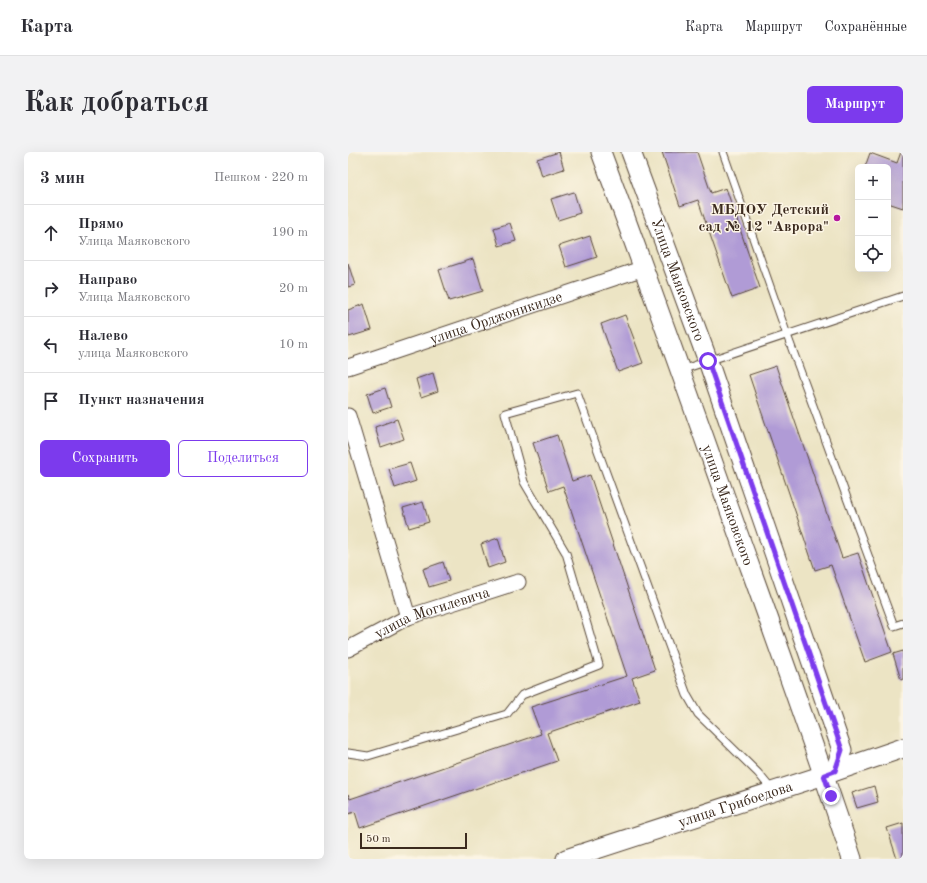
<!DOCTYPE html>
<html lang="ru">
<meta charset="utf-8">
<style>
body{margin:0;font-family:"Old Standard TT",serif;background:#f2f2f3;color:#2b2b33}
.controls{position:absolute;right:12px;top:12px;display:grid;overflow:hidden;border-radius:6px;box-shadow:0 4px 16px #0002}
.controls button{width:36px;height:36px;display:grid;place-items:center;padding:0;border:0;border-bottom:1px solid #e1e1e2;background:#fff;color:#2b2b33;font:20px sans-serif}
.scale{position:absolute;left:12px;bottom:10px;width:107px;box-sizing:border-box;padding-left:4px;border:2px solid #3b2a1e;border-top:0;font-size:11px;line-height:14px;white-space:nowrap;color:#3b2a1e;-webkit-text-stroke:3px #fcf5e5;paint-order:stroke}
.stop{position:absolute;width:12px;height:12px;margin:-9px;border:3px solid #7c3aed;border-radius:50%;background:#fff}
.stop.end{background:#7c3aed;border-color:#fff;box-shadow:0 1px 4px #0008}
.list{margin:0;padding:0;list-style:none}
h2{display:flex;justify-content:space-between;align-items:center;height:52px;margin:0;padding:0 16px;font-size:17px}
h2 small{font-size:13px;font-weight:400;color:#7c7c81}
.list li{display:grid;grid-template-columns:26px 1fr auto;gap:12px;align-items:center;box-sizing:border-box;height:56px;padding:0 16px;border-top:1px solid #e1e1e2}
.list b{display:block;font-size:15px;white-space:nowrap}
.list p{margin:0;font-size:13px;white-space:nowrap;color:#7c7c81}
.list em{font-size:13px;font-style:normal;color:#7c7c81}
.actions{display:flex;gap:8px;padding:12px 16px}
.actions a{flex:1;padding:9px 0;border:1px solid #7c3aed;border-radius:6px;text-align:center;font-size:14px;color:#7c3aed}
.actions .main{background:#7c3aed;color:#fff}
.icon{flex:none;width:22px;height:22px;fill:none;stroke:currentColor;stroke-width:2;stroke-linecap:round;stroke-linejoin:round}
.map{position:relative;flex:none;width:555px;height:707px;overflow:hidden;border-radius:6px}
header{display:flex;align-items:center;gap:24px;box-sizing:border-box;height:56px;padding:0 20px;background:#fff;border-bottom:1px solid #e1e1e2}
header strong{font-size:19px}
nav{display:flex;gap:22px;margin-inline-start:auto;font-size:14px}
.intro{display:flex;align-items:center;justify-content:space-between;box-sizing:border-box;height:96px;padding:0 24px}
h1{margin:0;font-size:28px}
.button{padding:10px 18px;border-radius:6px;background:#7c3aed;color:#fff;font-size:14px;font-weight:700}
main{display:flex;gap:24px;padding:0 24px}
aside{flex:1;background:#fff;border-radius:6px;box-shadow:0 4px 16px #0002}
.map>svg:first-child{display:block}
</style>
<header>
<strong>Карта</strong>
<nav><a>Карта</a><a>Маршрут</a><a>Сохранённые</a></nav>
</header>
<div class="intro"><h1>Как добраться</h1><a class="button">Маршрут</a></div>
<main>
<aside>
<h2>3 мин<small>Пешком · 220 m</small></h2>
<ul class="list">
<li><svg class="icon" aria-label="ahead" viewBox="0 0 24 24"><path d="M12 20V5M6 11l6-6 6 6"/></svg><div><b>Прямо</b><p>Улица Маяковского</p></div><em>190 m</em></li>
<li><svg class="icon" aria-label="right" viewBox="0 0 24 24"><path d="M7 20v-9h11M14 6l5 5-5 5"/></svg><div><b>Направо</b><p>Улица Маяковского</p></div><em>20 m</em></li>
<li><svg class="icon" aria-label="left" viewBox="0 0 24 24"><path d="M17 20v-9H6M10 6l-5 5 5 5"/></svg><div><b>Налево</b><p>улица Маяковского</p></div><em>10 m</em></li>
<li><svg class="icon" aria-label="arrive" viewBox="0 0 24 24"><path d="M6 21V4h12l-3 4 3 4H6"/></svg><div><b>Пункт назначения</b></div></li>
</ul>
<div class="actions"><a class="main">Сохранить</a><a>Поделиться</a></div>
</aside>
<div class="map">
<svg width="555" height="707" viewBox="0 0 555 707">
<rect width="100%" height="100%" fill="#fcf5e5"/>
<filter id="ink" filterUnits="userSpaceOnUse"><feTurbulence type="fractalNoise" baseFrequency=".025" numOctaves="2"/><feDisplacementMap in="SourceGraphic" scale="8" xChannelSelector="R" yChannelSelector="G"/><feConvolveMatrix kernelMatrix="1 2 1 2 8 2 1 2 1" color-interpolation-filters="sRGB"/></filter>
<filter id="wash" filterUnits="userSpaceOnUse"><feTurbulence type="fractalNoise" baseFrequency=".012" numOctaves="4" result="noise"/><feDisplacementMap in="SourceGraphic" scale="16" xChannelSelector="R" yChannelSelector="G"/><feGaussianBlur stdDeviation="0.9" result="paint"/><feColorMatrix in="noise" values="0 0 0 0 0 0 0 0 0 0 0 0 0 0 0 0 0 1.4 0 .05"/><feComposite in="paint" operator="in"/></filter>
<g filter="url(#wash)">
<rect width="100%" height="100%" fill="#ece4c4"/>
<g id="blocks">
<g fill="#b09bd6">
<polygon points="211,0 216,17 194,24 189,7"/>
<polygon points="314,0 349,0 363,41 378,36 412,136 384,146 350,48 332,54"/>
<polygon points="553,0 555,0 555,56 540,51 540,15 517,15 522,1 549,11"/>
<polygon points="226,40 232,61 210,68 203,47"/>
<polygon points="162,71 168,89 151,94 146,76"/>
<polygon points="242,84 249,105 218,115 211,94"/>
<polygon points="125,107 135,139 101,149 91,118"/>
<polygon points="0,111 7,133 0,135"/>
<polygon points="16,152 24,178 1,185 0,181 0,158"/>
<polygon points="277,163 295,211 270,220 253,172"/>
<polygon points="428,214 494,406 510,401 544,500 517,510 483,413 467,418 401,223"/>
<polygon points="85,221 90,239 73,245 68,227"/>
<polygon points="37,236 43,255 25,261 19,242"/>
<polygon points="49,267 56,287 33,295 27,275"/>
<polygon points="209,283 224,329 242,323 307,518 284,526 292,549 199,581 209,609 12,676 7,660 0,662 0,642 2,647 193,582 183,555 279,524 215,334 201,339 185,291"/>
<polygon points="62,311 68,329 47,336 41,317"/>
<polygon points="75,350 81,370 61,376 55,356"/>
<polygon points="150,386 157,410 140,416 133,392"/>
<polygon points="95,410 101,429 81,435 75,417"/>
<polygon points="555,499 555,527 553,528 545,502"/>
<polygon points="526,634 530,650 509,656 504,641"/>
<polygon points="555,671 555,707 549,707 539,676"/>
</g>
</g>
</g>
<g filter="url(#ink)">
<use href="#blocks" fill-opacity="0" stroke="#564637" stroke-width="1"/>
<g fill="none" stroke-linecap="round" stroke-linejoin="round">
<defs>
<g id="service">
<polyline points="375,0 439,183 546,474 555,471"/>
<polyline points="333,218 555,144"/>
<polyline points="0,601 20,604 159,562 174,543 251,513 218,401 176,330 157,261 229,241 339,543 350,562 410,621 424,638"/>
</g>
<g id="minor">
<path id="s1" d="M0,215l296,-99"/>
<polyline points="0,264 60,465"/>
<path id="s2" d="M0,497l60,-32 110,-35"/>
</g>
<g id="tertiary">
<path id="s3" d="M253,0c48,129 94,260 140,390 38,106 76,211 111,317"/>
<path id="s4" d="M283,0l77,209 134,389 -7,21"/>
<path id="s5" d="M218,707l258,-84 79,-27"/>
</g>
</defs>
<use href="#service" stroke="#564637" stroke-width="9"/>
<use href="#minor" stroke="#564637" stroke-width="17"/>
<use href="#tertiary" stroke="#564637" stroke-width="21"/>
<use href="#service" stroke="#fff" stroke-width="7"/>
<use href="#minor" stroke="#fff" stroke-width="15"/>
<use href="#tertiary" stroke="#fff" stroke-width="19"/>
</g>
</g>
<g fill="none" stroke-linecap="round" stroke-linejoin="round" filter="url(#ink)">
<polyline stroke="#7c3aed" stroke-width="5" points="360,209 494,598 487,619 476,623 483,644"/>
</g>
<circle fill="#b5179e" stroke="#fcf5e5" stroke-width="1.5" cx="489" cy="66" r="4"/>
<g text-anchor="middle" stroke-width="3" stroke-linejoin="round" paint-order="stroke">
<g font-size="15" font-weight="bold" fill="#3b2a1e" stroke="#fcf5e5" text-anchor="end">
<text x="481" y="62">МБДОУ Детский<tspan x="481" dy="17">сад № 12 "Аврора"</tspan></text>
</g>
<g font-size="15" fill="#3b2a1e" stroke="#fcf5e5">
<text dy="5" stroke="none"><textPath href="#s4" startOffset="136">Улица Маяковского</textPath></text>
<text dy="5" stroke="none"><textPath href="#s1" startOffset="156">улица Орджоникидзе</textPath></text>
<text dy="5" stroke="none"><textPath href="#s3" startOffset="375">улица Маяковского</textPath></text>
<text dy="5" stroke="none"><textPath href="#s2" startOffset="92">улица Могилевича</textPath></text>
<text dy="5" stroke="none"><textPath href="#s5" startOffset="178">улица Грибоедова</textPath></text>
</g>
</g>
</svg>
<div class="controls">
<button>+</button>
<button>−</button>
<button><svg class="icon" aria-label="locate" viewBox="0 0 24 24"><circle cx="12" cy="12" r="6"/><path d="M12 2v4M12 18v4M2 12h4M18 12h4"/></svg></button>
</div>
<div class="scale">50 m</div>
<div class="stop" style="left:360px;top:209px"></div>
<div class="stop end" style="left:483px;top:644px"></div>
</div>
</main>
